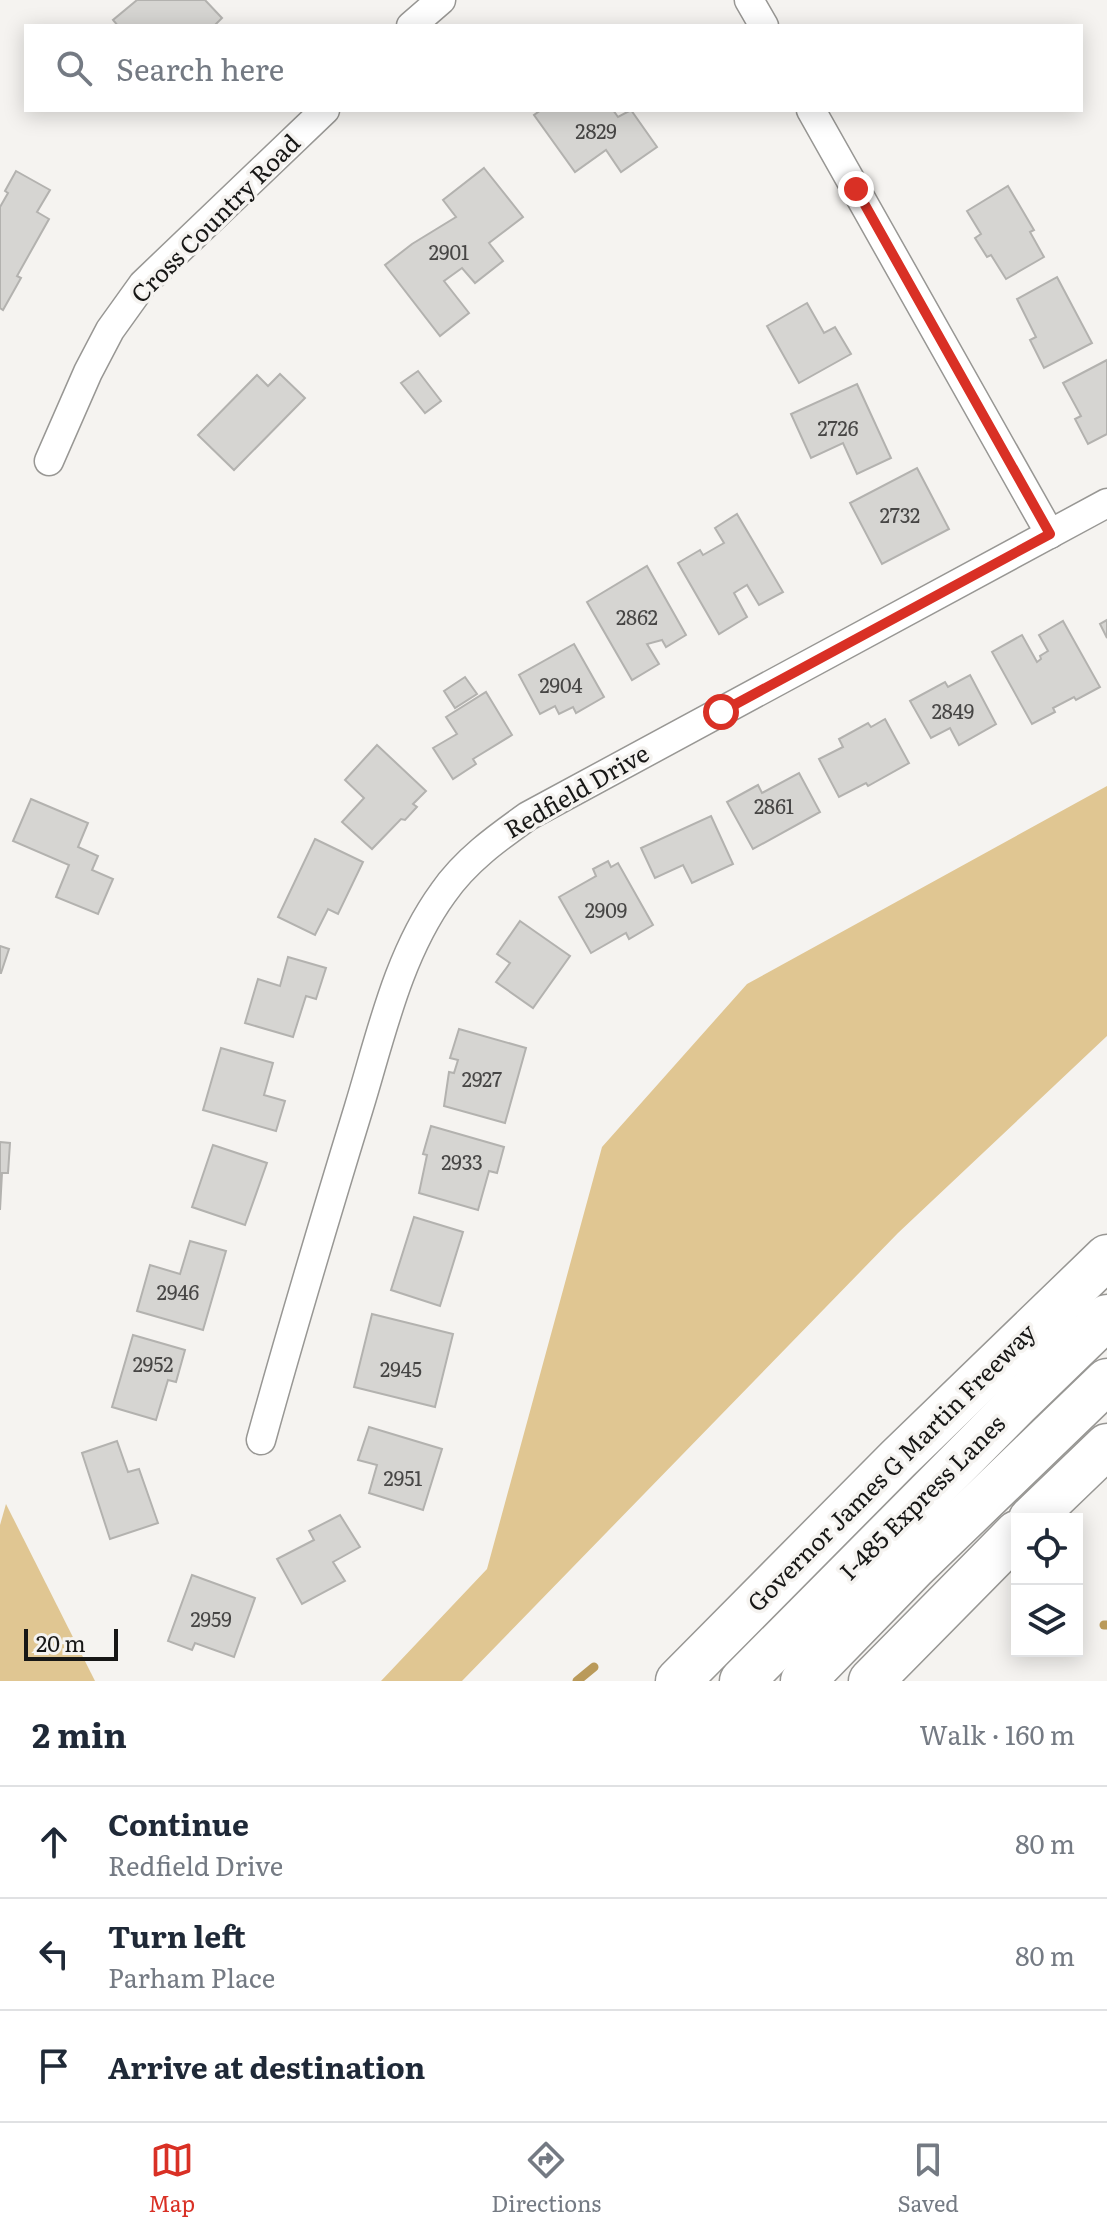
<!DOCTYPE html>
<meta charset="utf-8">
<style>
body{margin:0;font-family:Literata,serif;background:#f2f2f3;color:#1f2937}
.controls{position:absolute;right:24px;bottom:24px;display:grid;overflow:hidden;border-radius:0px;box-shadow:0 4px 20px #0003}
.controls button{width:72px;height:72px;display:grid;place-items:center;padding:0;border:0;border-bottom:2px solid #e0e1e3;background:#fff;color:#1f2937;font:40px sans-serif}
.scale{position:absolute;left:24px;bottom:20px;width:94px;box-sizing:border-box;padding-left:8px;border:4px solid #171716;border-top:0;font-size:22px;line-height:28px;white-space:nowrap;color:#171716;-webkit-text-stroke:6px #f5f3f0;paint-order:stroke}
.stop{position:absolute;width:24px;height:24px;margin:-18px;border:6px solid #d93025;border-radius:50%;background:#fff}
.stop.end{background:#d93025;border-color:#fff;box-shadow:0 2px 8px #0008}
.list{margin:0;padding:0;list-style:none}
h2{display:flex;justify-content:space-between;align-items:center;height:104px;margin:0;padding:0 32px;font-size:34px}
h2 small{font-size:26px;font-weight:400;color:#747a83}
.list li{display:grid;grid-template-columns:52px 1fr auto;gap:24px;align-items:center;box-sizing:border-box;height:112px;padding:0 32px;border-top:2px solid #e0e1e3}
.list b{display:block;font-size:30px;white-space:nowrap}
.list p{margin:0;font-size:26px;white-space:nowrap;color:#747a83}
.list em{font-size:26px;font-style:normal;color:#747a83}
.icon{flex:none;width:44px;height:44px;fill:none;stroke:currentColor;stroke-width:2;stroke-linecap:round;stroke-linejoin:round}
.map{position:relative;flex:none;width:1107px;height:1681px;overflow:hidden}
.search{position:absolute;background:#fff;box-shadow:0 4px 20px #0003;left:24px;right:24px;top:24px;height:88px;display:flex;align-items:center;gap:20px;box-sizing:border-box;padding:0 28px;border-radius:0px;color:#747a83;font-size:30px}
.sheet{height:440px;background:#fff}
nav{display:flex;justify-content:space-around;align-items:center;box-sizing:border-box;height:112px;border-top:2px solid #e0e1e3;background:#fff;font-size:22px;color:#747a83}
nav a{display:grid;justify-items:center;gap:4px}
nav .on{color:#d93025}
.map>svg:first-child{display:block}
</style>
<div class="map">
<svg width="1107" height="1681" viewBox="0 0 1107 1681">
<rect width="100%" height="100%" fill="#f5f3f0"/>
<g fill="#e0c692">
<polygon points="1107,786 1107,1036 898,1233 462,1681 381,1681 487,1569 602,1147 747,984"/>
<polygon points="6,1504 95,1681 0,1681 0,1525"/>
</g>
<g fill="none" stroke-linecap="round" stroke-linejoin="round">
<g stroke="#ba9a5a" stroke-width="9">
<polyline points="1104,1625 1107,1625"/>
<polyline points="577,1681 594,1667"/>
</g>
</g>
<g fill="#d6d5d2" stroke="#b3b2af" stroke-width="2">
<polygon points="137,0 205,0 222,18 214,26 118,26 113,20"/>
<polygon points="541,110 613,110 618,117 631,110 657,147 621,172 606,150 575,172 534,115"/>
<polygon points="484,168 523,217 489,243 503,261 475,283 462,268 444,281 469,313 440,336 385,265 412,244 456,217 443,200"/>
<polygon points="16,171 50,190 37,212 49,219 17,276 21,278 3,310 0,308 0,207 8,193 5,191"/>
<polygon points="1008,186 1034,230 1030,232 1044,257 1006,279 991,255 987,257 975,238 981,234 967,211"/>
<polygon points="1057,277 1092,343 1044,368 1030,340 1036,337 1017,299"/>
<polygon points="807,303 824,333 835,327 851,354 799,383 767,326"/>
<polygon points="1107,360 1107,434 1088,444 1075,419 1081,416 1063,383"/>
<polygon points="418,371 441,401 425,413 401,383"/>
<polygon points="280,374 305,398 234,470 198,435 257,375 268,386"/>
<polygon points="857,384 891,458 857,474 843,443 811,458 791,414"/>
<polygon points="917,468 949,529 882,564 850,503"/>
<polygon points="737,514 783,592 759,605 747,585 734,593 747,617 719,634 678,563 700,550 703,555 724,543 715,528"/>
<polygon points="647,566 686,635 666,647 662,640 647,644 659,664 632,680 587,602"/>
<polygon points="1107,620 1107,638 1100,624"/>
<polygon points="1063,621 1100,687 1076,700 1074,697 1053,708 1055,712 1032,724 992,652 1022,635 1037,662 1041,659 1040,656 1048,651 1039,635"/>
<polygon points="574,644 604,697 576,713 573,707 559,714 555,706 540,714 519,675"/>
<polygon points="970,675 996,724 959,745 950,728 931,738 910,701 945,682 948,687"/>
<polygon points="465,677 477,694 455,708 444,691"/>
<polygon points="486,692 512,735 473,759 476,764 453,779 433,748 457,734 446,717"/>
<polygon points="885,719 909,763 868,786 866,783 839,797 819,759 843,747 839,739 868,723 871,727"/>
<polygon points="377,745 426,791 413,804 417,807 405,820 401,819 372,849 342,822 364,798 345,780"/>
<polygon points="799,773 820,812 753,849 727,802 758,785 762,793"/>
<polygon points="31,799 88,823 78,847 98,856 92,870 113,879 98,914 56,897 69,865 13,841"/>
<polygon points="711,816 733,864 692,883 683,865 655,878 641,848"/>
<polygon points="315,839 363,862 338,914 328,909 315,935 278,917"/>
<polygon points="608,861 611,867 618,863 653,925 629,939 626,933 591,953 559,897 596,876 593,869"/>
<polygon points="520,921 570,956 533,1008 496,982 510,963 497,954"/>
<polygon points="0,946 9,949 1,973 0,973"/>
<polygon points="288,957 326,968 316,999 306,996 293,1037 245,1023 258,979 280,986"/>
<polygon points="459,1029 526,1048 505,1123 444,1106 449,1072 454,1073 458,1060 450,1058"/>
<polygon points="221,1048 273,1063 264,1095 285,1101 276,1131 203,1110"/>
<polygon points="431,1126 504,1147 497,1173 489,1171 478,1210 419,1193 427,1155 423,1154"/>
<polygon points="0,1142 10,1143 8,1173 2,1173 0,1210"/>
<polygon points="213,1145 267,1163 245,1225 192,1207"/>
<polygon points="414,1217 463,1232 440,1306 391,1290"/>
<polygon points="190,1241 226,1251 203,1330 137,1311 150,1265 180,1274"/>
<polygon points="372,1314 453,1334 435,1407 354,1387"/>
<polygon points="133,1335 185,1350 176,1382 168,1380 156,1420 112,1407"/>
<polygon points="369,1427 442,1449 423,1510 369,1493 377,1465 358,1460"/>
<polygon points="117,1441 128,1472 139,1469 158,1523 110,1539 82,1453"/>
<polygon points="340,1515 360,1547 333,1562 345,1581 302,1604 277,1559 314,1540 309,1531"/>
<polygon points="192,1575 255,1598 234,1657 195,1643 192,1650 168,1641"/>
</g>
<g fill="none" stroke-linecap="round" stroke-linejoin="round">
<defs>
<g id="street">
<polyline points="749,0 764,26"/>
<polyline points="411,26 441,0"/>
<polyline points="811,110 1050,534"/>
<polyline points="49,461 88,372 110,330 143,284 325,110"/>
<path d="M261,1440c31,-112 64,-222 98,-333 22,-72 39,-152 84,-214 22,-32 54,-55 85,-77l579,-313"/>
</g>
<g id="highway">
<polyline points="1031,1519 1107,1446"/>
<polyline points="678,1681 898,1459 1107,1257"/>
<polyline points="742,1681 1017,1404 1107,1317"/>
<polyline points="803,1681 914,1567 1107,1381"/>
<polyline points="871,1681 1017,1533"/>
</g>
</defs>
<use href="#street" stroke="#989794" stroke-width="31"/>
<use href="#highway" stroke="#989794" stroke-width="47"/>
<use href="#street" stroke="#fff" stroke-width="28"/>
<use href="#highway" stroke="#fff" stroke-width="44"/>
</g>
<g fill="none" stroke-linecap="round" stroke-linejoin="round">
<polyline stroke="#d93025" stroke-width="10" points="721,712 1050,534 856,189"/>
</g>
<g text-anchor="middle" stroke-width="7" stroke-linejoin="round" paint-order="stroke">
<g font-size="20" fill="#474645">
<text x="596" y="139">2829</text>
<text x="449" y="260">2901</text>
<text x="838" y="436">2726</text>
<text x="900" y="523">2732</text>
<text x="637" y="625">2862</text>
<text x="561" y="693">2904</text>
<text x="953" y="719">2849</text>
<text x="774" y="814">2861</text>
<text x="606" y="918">2909</text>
<text x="482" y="1087">2927</text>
<text x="462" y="1170">2933</text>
<text x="178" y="1300">2946</text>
<text x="153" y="1372">2952</text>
<text x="401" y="1377">2945</text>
<text x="403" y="1486">2951</text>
<text x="211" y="1627">2959</text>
</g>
<g font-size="24" fill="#171716" stroke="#f5f3f0">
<text transform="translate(216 219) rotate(-45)" y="8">Cross Country Road</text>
<text transform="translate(577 792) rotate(-30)" y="8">Redfield Drive</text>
<text transform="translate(892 1468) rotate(-45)" y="8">Governor James G Martin Freeway</text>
<text transform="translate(923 1498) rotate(-45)" y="8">I-485 Express Lanes</text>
</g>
</g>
</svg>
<div class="controls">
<button><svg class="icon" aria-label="locate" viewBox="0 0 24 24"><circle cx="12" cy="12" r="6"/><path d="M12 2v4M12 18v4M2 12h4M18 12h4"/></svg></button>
<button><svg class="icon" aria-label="layers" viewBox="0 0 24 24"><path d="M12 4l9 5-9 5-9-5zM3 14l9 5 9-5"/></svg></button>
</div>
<div class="scale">20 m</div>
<div class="stop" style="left:721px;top:712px"></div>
<div class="stop end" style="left:856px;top:189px"></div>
<div class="search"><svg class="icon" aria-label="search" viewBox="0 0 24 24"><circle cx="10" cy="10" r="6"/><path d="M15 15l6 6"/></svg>Search here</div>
</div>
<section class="sheet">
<h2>2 min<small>Walk · 160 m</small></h2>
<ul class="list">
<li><svg class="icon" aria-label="ahead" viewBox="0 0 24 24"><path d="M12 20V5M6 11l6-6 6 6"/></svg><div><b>Continue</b><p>Redfield Drive</p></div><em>80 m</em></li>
<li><svg class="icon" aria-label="left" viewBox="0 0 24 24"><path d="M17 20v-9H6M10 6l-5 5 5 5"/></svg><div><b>Turn left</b><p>Parham Place</p></div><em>80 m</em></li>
<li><svg class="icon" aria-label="arrive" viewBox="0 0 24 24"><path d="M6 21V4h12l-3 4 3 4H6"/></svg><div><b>Arrive at destination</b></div></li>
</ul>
</section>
<nav>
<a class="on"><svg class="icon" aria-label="map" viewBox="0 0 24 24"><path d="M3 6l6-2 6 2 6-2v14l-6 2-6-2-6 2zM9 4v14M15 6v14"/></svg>Map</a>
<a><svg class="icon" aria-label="directions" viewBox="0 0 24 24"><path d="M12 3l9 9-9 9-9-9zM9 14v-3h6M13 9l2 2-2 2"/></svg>Directions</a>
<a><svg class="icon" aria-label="saved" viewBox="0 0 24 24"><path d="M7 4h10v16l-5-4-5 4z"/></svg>Saved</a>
</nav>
